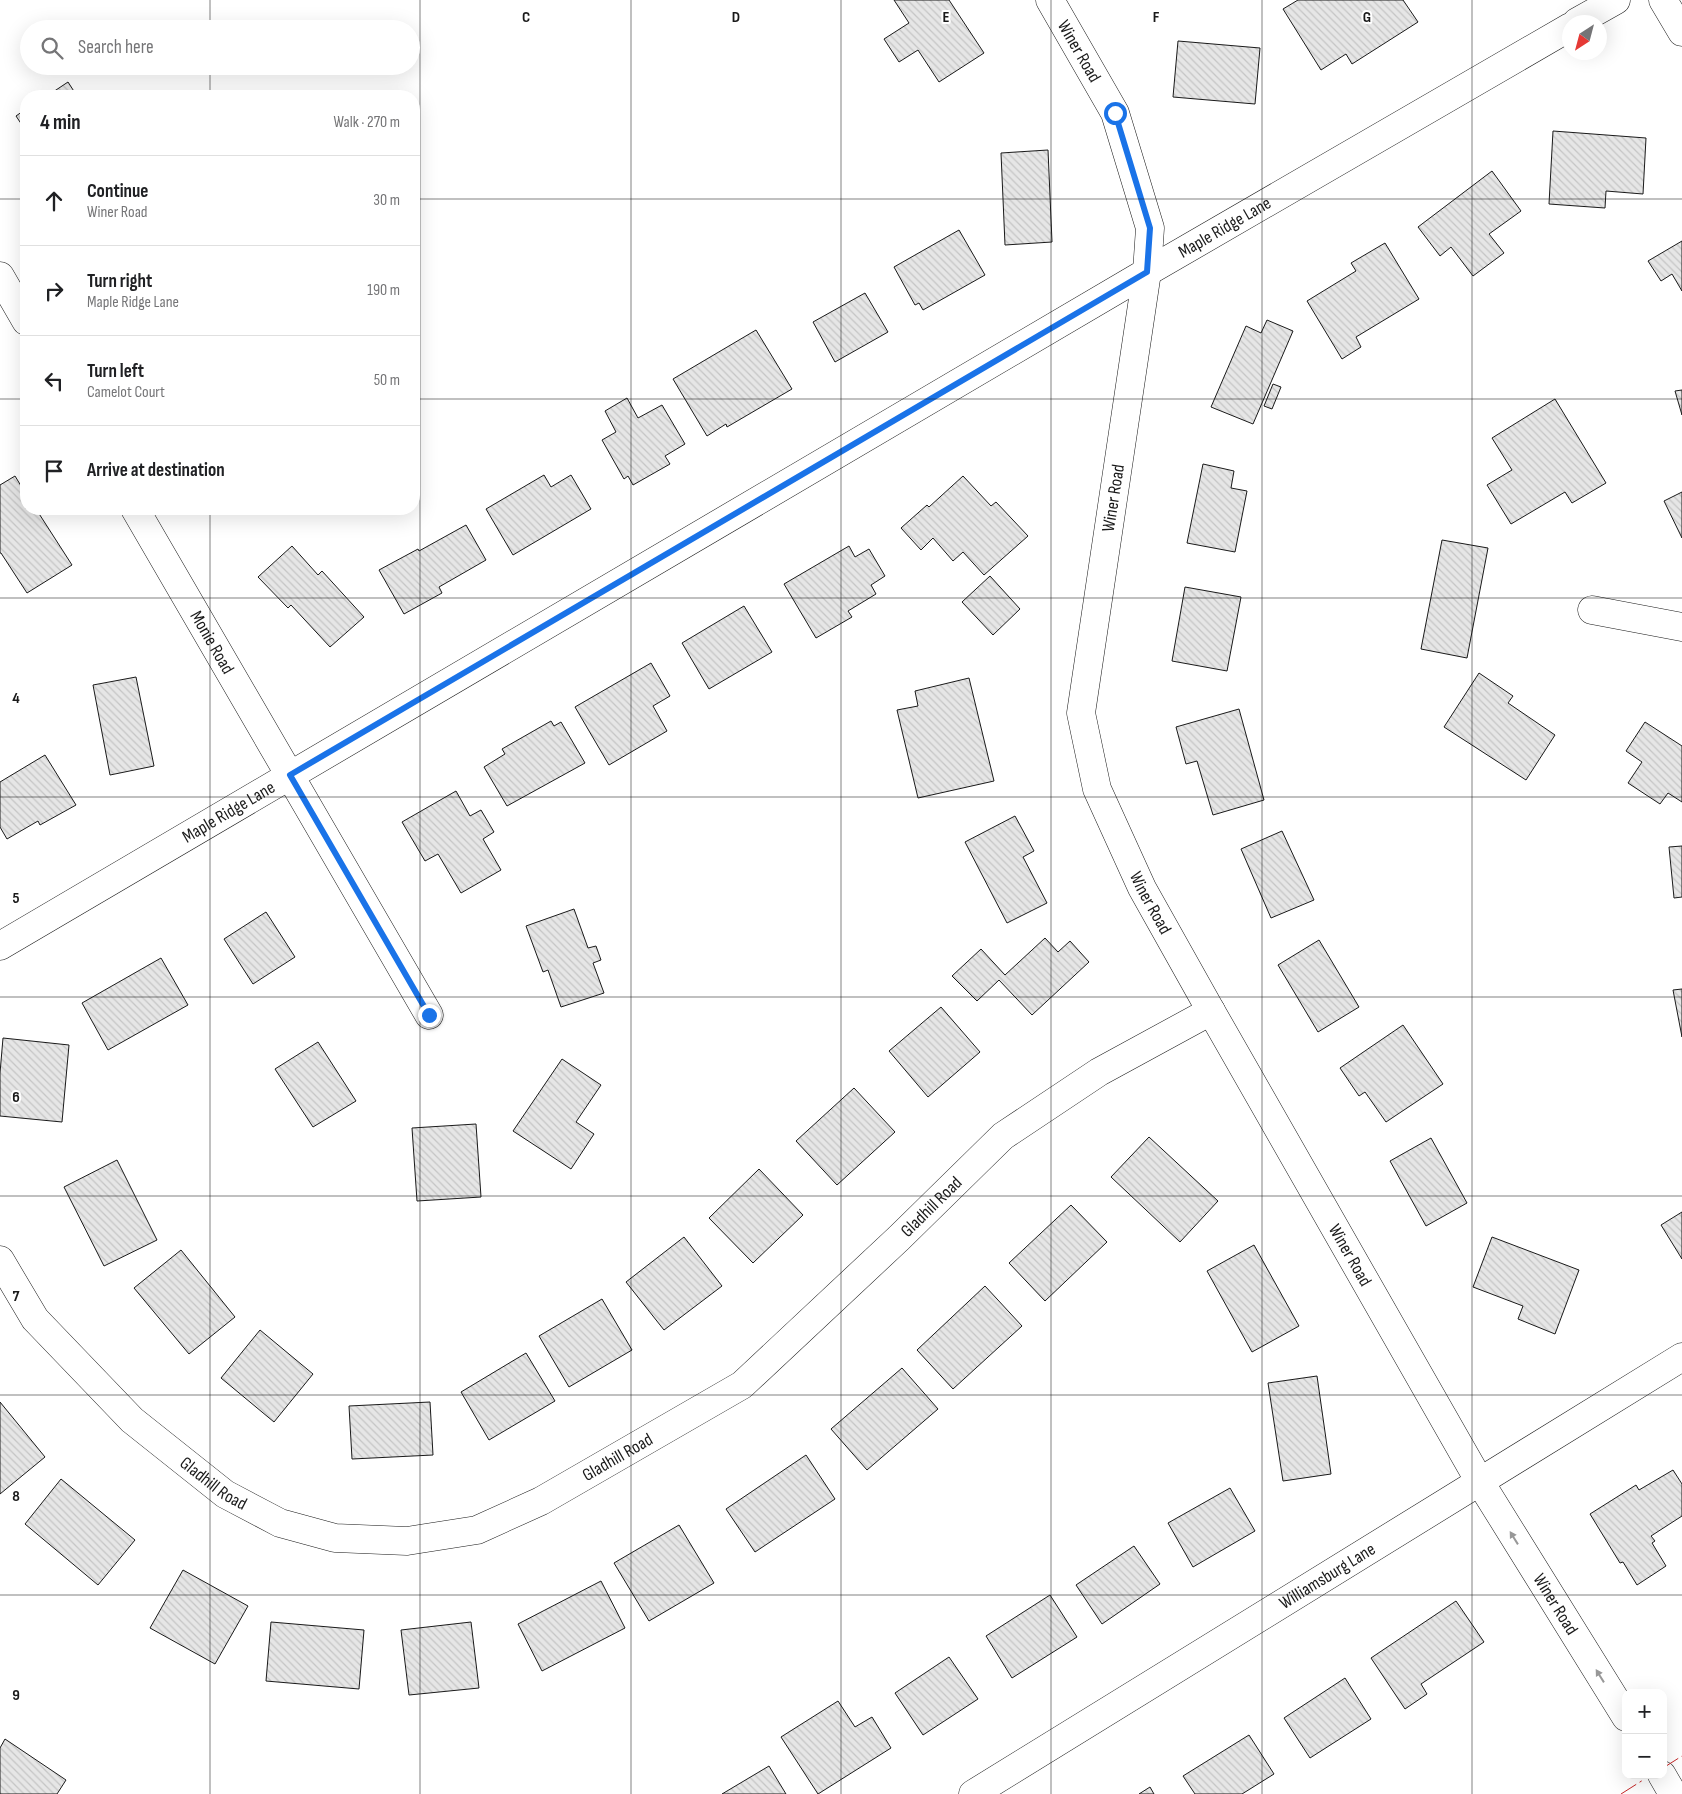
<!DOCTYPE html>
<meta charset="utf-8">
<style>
body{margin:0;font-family:"Sofia Sans Condensed",sans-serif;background:#f6f6f6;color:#202124}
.controls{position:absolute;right:15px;bottom:15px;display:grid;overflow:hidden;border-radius:10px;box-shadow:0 5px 20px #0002}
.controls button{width:45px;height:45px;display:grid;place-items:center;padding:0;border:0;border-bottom:1px solid #e0e0e0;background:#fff;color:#202124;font:25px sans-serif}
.compass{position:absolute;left:1562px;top:15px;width:45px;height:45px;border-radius:50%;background:#fff;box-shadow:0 5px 20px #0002;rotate:216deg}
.stop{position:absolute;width:15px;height:15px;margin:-11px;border:4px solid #1a73e8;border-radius:50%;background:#fff}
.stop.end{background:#1a73e8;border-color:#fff;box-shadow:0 1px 5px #0008}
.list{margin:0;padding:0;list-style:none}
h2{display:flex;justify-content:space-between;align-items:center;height:65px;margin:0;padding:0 20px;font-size:21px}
h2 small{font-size:16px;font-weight:400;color:#757577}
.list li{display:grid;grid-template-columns:32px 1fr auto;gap:15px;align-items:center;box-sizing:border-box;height:90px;padding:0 20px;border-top:1px solid #e0e0e0}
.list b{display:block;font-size:19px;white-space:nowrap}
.list p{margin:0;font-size:16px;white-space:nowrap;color:#757577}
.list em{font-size:16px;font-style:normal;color:#757577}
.icon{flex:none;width:28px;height:28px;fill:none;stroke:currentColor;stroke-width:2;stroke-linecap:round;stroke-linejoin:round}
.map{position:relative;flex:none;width:1682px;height:1794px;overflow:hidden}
.search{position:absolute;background:#fff;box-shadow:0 5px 20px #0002;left:20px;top:20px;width:400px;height:55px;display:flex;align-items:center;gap:12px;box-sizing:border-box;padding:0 18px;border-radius:28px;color:#757577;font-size:19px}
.panel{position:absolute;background:#fff;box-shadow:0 5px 20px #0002;left:20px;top:90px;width:400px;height:425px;border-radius:20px}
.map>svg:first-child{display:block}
</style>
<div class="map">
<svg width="1682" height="1794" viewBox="0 0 1682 1794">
<defs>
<pattern id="building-back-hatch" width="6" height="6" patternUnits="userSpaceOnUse" patternTransform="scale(1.25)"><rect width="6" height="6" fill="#e6e6e6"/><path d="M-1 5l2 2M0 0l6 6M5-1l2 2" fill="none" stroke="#c5c5c5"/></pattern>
</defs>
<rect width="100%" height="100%" fill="#fff"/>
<g fill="url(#building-back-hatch)" stroke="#1a1a1a">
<polygon points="894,0 949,0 984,53 939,82 918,50 899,62 884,39 909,23"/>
<polygon points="1298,0 1403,0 1418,22 1352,64 1346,54 1321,70 1283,9"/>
<polygon points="1178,41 1260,48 1255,104 1173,97"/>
<polygon points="68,82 77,96 47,96"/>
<polygon points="26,109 26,131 16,116"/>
<polygon points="1553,131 1646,138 1643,194 1606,191 1605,208 1549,204"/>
<polygon points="1048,150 1052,242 1005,245 1001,153"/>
<polygon points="1492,171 1521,211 1489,234 1504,253 1473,276 1451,247 1440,256 1418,227"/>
<polygon points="959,230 985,275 923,310 919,303 915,305 894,267"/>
<polygon points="1682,241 1682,291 1672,274 1661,281 1648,261"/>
<polygon points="1385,243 1419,299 1356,337 1361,347 1342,359 1307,301 1356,271 1351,263"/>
<polygon points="865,293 888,332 835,362 813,322"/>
<polygon points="1267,320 1293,331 1253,424 1211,407 1246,326 1261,333"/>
<polygon points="756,330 792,389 727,427 726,424 707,436 673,379"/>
<polygon points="1273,384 1281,387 1272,409 1264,406"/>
<polygon points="1682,390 1682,415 1675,391"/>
<polygon points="627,398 638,418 662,405 685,444 665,456 670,464 633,485 628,476 624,479 602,440 616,432 605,411"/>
<polygon points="1555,399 1606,483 1572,503 1565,492 1511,524 1487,485 1512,470 1492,438"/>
<polygon points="1203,464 1234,471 1231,488 1247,491 1235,552 1187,543"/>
<polygon points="544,475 551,487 571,475 591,509 513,555 486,509"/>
<polygon points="15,476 26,494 26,509 36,509 72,565 27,593 1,553 0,553 0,485"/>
<polygon points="963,476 991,506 996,502 1028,536 984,575 963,552 953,561 933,538 921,550 901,528 927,505 929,507"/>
<polygon points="1682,492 1682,538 1664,501"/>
<polygon points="466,525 486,560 439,587 442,593 404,614 379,570 418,549 419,551"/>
<polygon points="1442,540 1488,548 1467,658 1421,649"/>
<polygon points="292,546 318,575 322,571 364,617 330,647 291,605 288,608 258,577"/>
<polygon points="849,546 855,557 869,549 885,576 871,585 876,594 848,611 852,617 816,638 784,584"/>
<polygon points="990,576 1020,609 993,635 962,602"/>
<polygon points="1185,587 1241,597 1227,671 1172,661"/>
<polygon points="744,606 772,652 709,689 682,643"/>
<polygon points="651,663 670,696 653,706 667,731 609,765 575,707"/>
<polygon points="1479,673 1513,696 1508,703 1555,735 1526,780 1444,727"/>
<polygon points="136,677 154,766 110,775 93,685"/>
<polygon points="969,678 994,781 918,798 897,710 918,706 915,691"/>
<polygon points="1239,709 1264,800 1213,815 1197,761 1186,764 1176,727"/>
<polygon points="551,721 554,726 561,722 585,763 507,806 484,767 505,754 502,749"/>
<polygon points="1645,722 1682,746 1682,802 1668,793 1660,804 1628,783 1642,762 1626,751"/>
<polygon points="45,755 76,805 40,825 38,821 7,839 0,827 0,782"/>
<polygon points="456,791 470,816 481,810 494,832 483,839 501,870 461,893 438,854 425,861 402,822"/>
<polygon points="1015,816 1034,851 1023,857 1047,903 1007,923 965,842"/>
<polygon points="1282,831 1314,900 1271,918 1241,849"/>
<polygon points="1682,846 1682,897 1674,898 1669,847"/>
<polygon points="574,909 588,948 596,946 601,960 593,963 604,993 561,1007 548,970 543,972 526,926"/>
<polygon points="266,912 295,957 253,984 224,939"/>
<polygon points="1045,938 1058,952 1070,941 1089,962 1032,1015 999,980 977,1001 952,976 981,949 1005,975"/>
<polygon points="1319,940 1359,1007 1318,1032 1278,965"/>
<polygon points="161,958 188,1005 108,1050 82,1003"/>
<polygon points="1682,989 1682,1037 1673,990"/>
<polygon points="941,1007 980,1052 928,1097 889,1051"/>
<polygon points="1403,1025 1443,1084 1386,1122 1365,1092 1359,1096 1340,1068"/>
<polygon points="3,1038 69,1045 62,1122 0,1116 0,1073"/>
<polygon points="318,1042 356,1101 313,1127 275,1069"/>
<polygon points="562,1059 601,1085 576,1122 594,1134 571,1169 513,1131"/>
<polygon points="854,1088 895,1132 837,1185 796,1141"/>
<polygon points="476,1124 481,1197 417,1201 412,1128"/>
<polygon points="1149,1137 1218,1201 1180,1242 1111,1177"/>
<polygon points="1431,1138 1467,1203 1426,1226 1390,1161"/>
<polygon points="117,1160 157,1240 104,1266 64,1187"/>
<polygon points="759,1169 803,1215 753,1263 709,1218"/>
<polygon points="1071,1205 1107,1242 1045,1301 1009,1263"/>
<polygon points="1682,1212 1682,1259 1661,1225"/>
<polygon points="684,1237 722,1286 664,1330 626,1282"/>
<polygon points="1492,1237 1579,1270 1555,1334 1518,1319 1523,1306 1473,1287"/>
<polygon points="1254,1245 1299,1326 1252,1352 1207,1271"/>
<polygon points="181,1250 235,1317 189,1354 134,1288"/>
<polygon points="985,1286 1022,1326 953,1389 917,1350"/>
<polygon points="602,1299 632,1350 569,1387 539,1336"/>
<polygon points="260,1330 313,1374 274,1422 221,1378"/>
<polygon points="526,1353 555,1401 489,1440 461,1392"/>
<polygon points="902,1368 938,1409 867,1470 831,1429"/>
<polygon points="1317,1376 1331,1474 1283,1481 1268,1383"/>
<polygon points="0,1402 45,1457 0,1494"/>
<polygon points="430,1402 433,1455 352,1459 349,1406"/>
<polygon points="806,1455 835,1499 755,1552 726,1509"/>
<polygon points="1673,1470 1682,1484 1682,1516 1651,1536 1655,1541 1652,1543 1666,1566 1637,1585 1623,1562 1620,1563 1590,1514 1636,1485 1639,1490"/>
<polygon points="61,1479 135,1540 98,1585 25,1524"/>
<polygon points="1230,1488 1255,1531 1193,1567 1168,1523"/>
<polygon points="679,1525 714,1583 649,1621 614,1563"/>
<polygon points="1134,1546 1160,1584 1102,1624 1076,1585"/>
<polygon points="183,1570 248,1606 215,1664 150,1628"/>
<polygon points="601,1581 625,1628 542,1671 518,1624"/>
<polygon points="1050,1595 1077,1637 1012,1678 986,1636"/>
<polygon points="1456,1601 1484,1642 1421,1684 1427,1694 1405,1709 1371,1658"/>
<polygon points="271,1622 364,1630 359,1689 266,1681"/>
<polygon points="471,1622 479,1688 409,1695 401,1630"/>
<polygon points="949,1657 978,1699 923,1735 895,1693"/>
<polygon points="1345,1678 1371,1719 1310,1758 1284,1718"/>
<polygon points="838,1701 855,1727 872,1717 891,1748 818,1794 781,1737"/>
<polygon points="1249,1735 1274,1774 1242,1794 1195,1794 1183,1776"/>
<polygon points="5,1739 66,1780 57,1794 0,1794 0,1748"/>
<polygon points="769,1766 786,1794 722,1794"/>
<polygon points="1150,1787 1154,1794 1139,1794"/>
</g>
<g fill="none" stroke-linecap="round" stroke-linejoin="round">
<defs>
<g id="street">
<path id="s1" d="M1050,0l65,113 35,115 -3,44 -66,441 16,76 45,99 69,123 269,471 146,235"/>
<polyline points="1663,0 1682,32"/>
<polyline points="1577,22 1616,0"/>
<polyline points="0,276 26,321"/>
<path id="s2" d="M135,509l294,506"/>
<polyline points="1592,610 1682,627"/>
<path id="s3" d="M0,946l1147,-674 423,-245"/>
<path id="s4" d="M0,1260l35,59 97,101 93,74 55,29 55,15 72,3 70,-11 64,-29 201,-116 157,-147 104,-102 96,-64 112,-61"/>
<polyline points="1662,1775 1673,1794"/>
<path id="s5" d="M973,1794l709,-437"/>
</g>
</defs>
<use href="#street" stroke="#1a1a1a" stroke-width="29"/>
<use href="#street" stroke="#fff" stroke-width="28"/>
<g stroke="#c62828" stroke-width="1" stroke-dasharray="18 4 2.5 4" stroke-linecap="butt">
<polyline points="1663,1768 1682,1756"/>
<polyline points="1621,1794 1651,1775"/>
</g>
</g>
<defs><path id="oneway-solid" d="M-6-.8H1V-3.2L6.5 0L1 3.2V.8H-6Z" transform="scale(1.25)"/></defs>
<g fill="#989898">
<use href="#oneway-solid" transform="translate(1514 1538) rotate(-122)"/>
<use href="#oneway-solid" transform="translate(1600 1676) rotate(-122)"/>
</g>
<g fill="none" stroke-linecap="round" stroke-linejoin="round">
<polyline stroke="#1a73e8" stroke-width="6" points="429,1015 290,775 1147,272 1150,228 1115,113"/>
</g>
<path fill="none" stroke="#1a1a1a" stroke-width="1" stroke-opacity="0.55" d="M210,0v29M420,0v1794M631,0v1794M841,0v1794M1051,0v1794M1262,0v1794M1472,0v1794M210,66v30M0,199h26M414,199h1268M0,399h26M414,399h1268M210,509v1285M0,598h1682M0,797h1682M0,997h1682M0,1196h1682M0,1395h1682M0,1595h1682"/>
<g text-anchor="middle" stroke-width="4" stroke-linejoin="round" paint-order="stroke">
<g font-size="18" fill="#1a1a1a" stroke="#fff">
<text dy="6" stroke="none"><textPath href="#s1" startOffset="59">Winer Road</textPath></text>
<text dy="6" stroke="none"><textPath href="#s3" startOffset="1420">Maple Ridge Lane</textPath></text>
<text transform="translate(1113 498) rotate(-81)" y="6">Winer Road</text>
<text dy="6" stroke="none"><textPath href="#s2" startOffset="154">Monie Road</textPath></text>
<text dy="6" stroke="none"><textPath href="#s3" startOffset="265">Maple Ridge Lane</textPath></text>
<text dy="6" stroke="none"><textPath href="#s1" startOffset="944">Winer Road</textPath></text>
<text dy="6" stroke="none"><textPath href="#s4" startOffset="1152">Gladhill Road</textPath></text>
<text dy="6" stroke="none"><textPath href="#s1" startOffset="1349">Winer Road</textPath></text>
<text dy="6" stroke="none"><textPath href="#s4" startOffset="748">Gladhill Road</textPath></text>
<text dy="6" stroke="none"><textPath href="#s4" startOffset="312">Gladhill Road</textPath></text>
<text dy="6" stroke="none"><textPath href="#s5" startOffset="416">Williamsburg Lane</textPath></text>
<text dy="6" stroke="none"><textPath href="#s1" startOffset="1754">Winer Road</textPath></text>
</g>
</g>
<g font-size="16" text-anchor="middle" font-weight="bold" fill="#1a1a1a" stroke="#fff" stroke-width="4" stroke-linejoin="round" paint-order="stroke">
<text x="526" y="22">C</text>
<text x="736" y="22">D</text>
<text x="946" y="22">E</text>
<text x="1156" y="22">F</text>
<text x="1367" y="22">G</text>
<text x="16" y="703">4</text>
<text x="16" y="903">5</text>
<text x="16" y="1102">6</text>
<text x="16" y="1301">7</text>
<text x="16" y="1501">8</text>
<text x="16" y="1700">9</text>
</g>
</svg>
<div class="controls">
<button>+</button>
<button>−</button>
</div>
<svg class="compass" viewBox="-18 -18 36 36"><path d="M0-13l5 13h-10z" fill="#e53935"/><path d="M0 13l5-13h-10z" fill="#757577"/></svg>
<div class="stop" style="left:1115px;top:113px"></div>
<div class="stop end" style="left:429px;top:1015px"></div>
<div class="search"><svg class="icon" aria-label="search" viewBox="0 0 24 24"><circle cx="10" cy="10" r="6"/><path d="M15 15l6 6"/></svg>Search here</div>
<section class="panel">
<h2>4 min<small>Walk · 270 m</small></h2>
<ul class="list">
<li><svg class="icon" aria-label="ahead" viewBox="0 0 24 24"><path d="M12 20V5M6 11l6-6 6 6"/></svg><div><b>Continue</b><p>Winer Road</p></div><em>30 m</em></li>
<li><svg class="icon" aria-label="right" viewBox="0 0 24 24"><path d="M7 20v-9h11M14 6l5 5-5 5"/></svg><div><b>Turn right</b><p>Maple Ridge Lane</p></div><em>190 m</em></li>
<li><svg class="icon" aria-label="left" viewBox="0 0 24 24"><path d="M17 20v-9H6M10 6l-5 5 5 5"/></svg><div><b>Turn left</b><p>Camelot Court</p></div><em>50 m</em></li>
<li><svg class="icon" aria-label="arrive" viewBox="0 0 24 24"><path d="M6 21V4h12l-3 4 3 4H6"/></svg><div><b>Arrive at destination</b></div></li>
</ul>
</section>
</div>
